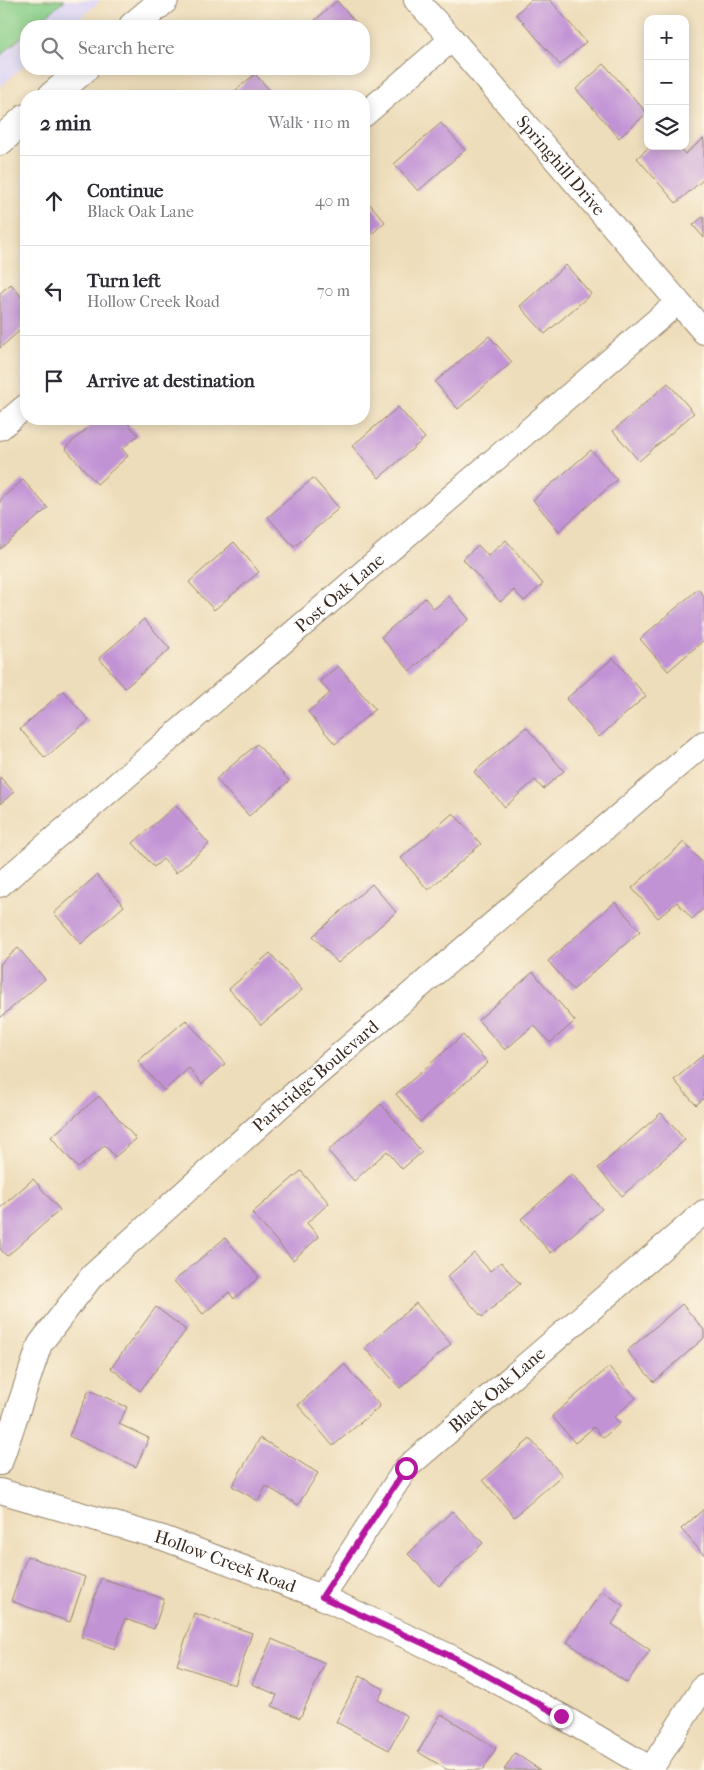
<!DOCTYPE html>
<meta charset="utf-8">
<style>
body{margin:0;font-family:"IM FELL French Canon",serif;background:#f7f7f7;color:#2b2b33}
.controls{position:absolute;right:15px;top:15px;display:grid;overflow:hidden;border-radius:10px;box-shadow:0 2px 12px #0003}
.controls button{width:45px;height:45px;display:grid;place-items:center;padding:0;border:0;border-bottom:1px solid #e1e1e2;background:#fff;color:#2b2b33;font:25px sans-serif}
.stop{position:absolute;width:15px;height:15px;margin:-11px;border:4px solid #b5179e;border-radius:50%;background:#fff}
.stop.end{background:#b5179e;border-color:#fff;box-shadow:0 1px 5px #0008}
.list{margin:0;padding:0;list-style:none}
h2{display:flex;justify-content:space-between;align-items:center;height:65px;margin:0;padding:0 20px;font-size:21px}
h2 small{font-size:16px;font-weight:400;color:#7c7c81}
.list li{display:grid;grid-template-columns:32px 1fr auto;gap:15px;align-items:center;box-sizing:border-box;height:90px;padding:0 20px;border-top:1px solid #e1e1e2}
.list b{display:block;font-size:19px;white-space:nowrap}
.list p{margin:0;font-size:16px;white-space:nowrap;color:#7c7c81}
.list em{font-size:16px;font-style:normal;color:#7c7c81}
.icon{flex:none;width:28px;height:28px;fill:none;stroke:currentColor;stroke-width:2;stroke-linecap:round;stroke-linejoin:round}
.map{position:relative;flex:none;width:704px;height:1770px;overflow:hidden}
.search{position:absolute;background:#fff;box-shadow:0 2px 12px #0003;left:20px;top:20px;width:350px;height:55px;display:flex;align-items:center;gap:12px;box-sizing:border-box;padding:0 18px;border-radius:20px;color:#7c7c81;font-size:19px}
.panel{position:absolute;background:#fff;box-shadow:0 2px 12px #0003;left:20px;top:90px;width:350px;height:335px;border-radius:20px}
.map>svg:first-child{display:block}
</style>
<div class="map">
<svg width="704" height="1770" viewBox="0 0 704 1770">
<rect width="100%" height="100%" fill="#fcf5e5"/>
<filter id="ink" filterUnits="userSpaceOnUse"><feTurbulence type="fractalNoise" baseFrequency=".02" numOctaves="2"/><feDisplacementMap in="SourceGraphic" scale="10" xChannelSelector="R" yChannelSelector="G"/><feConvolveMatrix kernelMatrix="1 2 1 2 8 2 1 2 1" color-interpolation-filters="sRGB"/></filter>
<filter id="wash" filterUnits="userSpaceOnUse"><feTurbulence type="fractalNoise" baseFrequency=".0096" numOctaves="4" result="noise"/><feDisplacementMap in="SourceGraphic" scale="20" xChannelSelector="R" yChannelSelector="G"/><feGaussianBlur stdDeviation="1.12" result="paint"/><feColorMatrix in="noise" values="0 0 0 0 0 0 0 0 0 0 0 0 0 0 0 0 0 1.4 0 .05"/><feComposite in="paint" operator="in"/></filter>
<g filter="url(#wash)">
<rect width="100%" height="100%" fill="#eeddba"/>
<polygon fill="#dcd6f6" points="0,0 101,0 71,26 26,26 26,64 0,87"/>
<polygon fill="#89cf89" stroke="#627c54" points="0,0 65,0 34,26 26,26 26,33 0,56"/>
<g id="blocks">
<g fill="#c193d5">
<polygon points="531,0 550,0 586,42 560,65 516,14"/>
<polygon points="337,1 359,26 308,26"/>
<polygon points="604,64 647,113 619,138 576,89"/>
<polygon points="255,74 275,96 229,96"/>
<polygon points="441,123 465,150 418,191 394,164"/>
<polygon points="703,139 704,141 704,179 676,203 637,158 650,146 679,146 685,154"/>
<polygon points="364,197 385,222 364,241"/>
<polygon points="704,216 704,238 693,225"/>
<polygon points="566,265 591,294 545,334 520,306"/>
<polygon points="11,284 26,302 26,325 0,348 0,293"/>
<polygon points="489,336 512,362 458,409 435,382"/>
<polygon points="668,383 694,413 639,461 613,431"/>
<polygon points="398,407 425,438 379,478 352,446"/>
<polygon points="98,419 124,419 138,435 122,449 128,456 97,484 65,448"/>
<polygon points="591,450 617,480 559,531 533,500"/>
<polygon points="313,478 339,508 294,547 268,517"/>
<polygon points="23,480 48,508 0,549 0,500"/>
<polygon points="506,540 543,584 524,601 514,590 500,602 463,559 478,545 488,556"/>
<polygon points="234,542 259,572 214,610 189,582"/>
<polygon points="698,589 704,596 704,640 668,671 640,639"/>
<polygon points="449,596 469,619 410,671 381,637 425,598 434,609"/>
<polygon points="144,619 170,649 125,688 99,658"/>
<polygon points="613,658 646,696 599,737 566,699"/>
<polygon points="338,666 375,709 335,744 308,712 330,693 320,681"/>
<polygon points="63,691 89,720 45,758 20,729"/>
<polygon points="526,727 564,771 543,789 535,780 505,807 474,772"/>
<polygon points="257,744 289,781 249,816 216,779"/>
<polygon points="0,777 14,792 0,804"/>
<polygon points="176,805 209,844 176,873 163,859 154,867 133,843"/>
<polygon points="453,813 481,844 428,890 401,858"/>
<polygon points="684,842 704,865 704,908 692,919 677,902 658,918 632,888"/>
<polygon points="97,875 124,906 81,944 54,913"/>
<polygon points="372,884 396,912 338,963 313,936"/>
<polygon points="615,902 640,931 573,990 548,961"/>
<polygon points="18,948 45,979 0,1018 0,964"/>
<polygon points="270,953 302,990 261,1025 229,989"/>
<polygon points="533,972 575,1021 550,1043 534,1025 505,1050 478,1020"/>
<polygon points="186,1020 225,1064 202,1084 189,1068 164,1091 138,1061"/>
<polygon points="463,1035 488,1063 420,1122 396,1094"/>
<polygon points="704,1054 704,1098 696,1105 674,1080"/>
<polygon points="99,1096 136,1139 115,1157 105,1145 78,1168 51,1137"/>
<polygon points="381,1104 422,1152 402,1169 387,1151 354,1181 328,1151"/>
<polygon points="661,1113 685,1140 622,1196 598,1168"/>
<polygon points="301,1171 329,1203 307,1223 319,1237 293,1260 252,1213"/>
<polygon points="572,1174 602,1209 551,1253 521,1219"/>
<polygon points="33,1179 60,1210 7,1256 0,1249 0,1208"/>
<polygon points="225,1238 259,1277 234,1299 229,1292 203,1314 174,1281"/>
<polygon points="474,1253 490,1271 501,1262 520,1284 482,1317 447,1277"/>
<polygon points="416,1303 451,1344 400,1388 365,1348"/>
<polygon points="682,1304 704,1330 704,1338 654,1382 627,1351"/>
<polygon points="156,1307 186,1330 140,1391 111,1368"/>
<polygon points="344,1364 380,1406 333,1446 298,1405"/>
<polygon points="609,1367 636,1398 614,1417 620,1423 603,1438 594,1427 575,1443 552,1416"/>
<polygon points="89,1390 127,1407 119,1424 149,1438 136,1467 69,1436"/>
<polygon points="260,1438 318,1473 298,1505 266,1486 258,1501 232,1486"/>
<polygon points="530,1439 562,1475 514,1517 483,1480"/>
<polygon points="704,1509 704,1555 681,1529"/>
<polygon points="452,1511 483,1543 439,1586 408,1554"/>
<polygon points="27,1556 85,1577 70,1622 11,1601"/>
<polygon points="101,1578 164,1599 154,1629 125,1619 115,1649 81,1637"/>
<polygon points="602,1591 624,1606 612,1624 650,1650 627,1683 567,1642"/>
<polygon points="194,1613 252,1633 235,1685 177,1665"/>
<polygon points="272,1639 325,1663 300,1718 272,1706 277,1695 252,1684"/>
<polygon points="360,1676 384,1689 378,1700 407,1716 389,1750 336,1722"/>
<polygon points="441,1714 496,1748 483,1770 448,1770 418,1752"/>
<polygon points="515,1753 540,1770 504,1770"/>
</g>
</g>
</g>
<g filter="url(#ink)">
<use href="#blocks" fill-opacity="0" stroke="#94846c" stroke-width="1"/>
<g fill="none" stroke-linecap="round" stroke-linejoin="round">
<defs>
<g id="street">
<path id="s1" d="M416,0l36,39 252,293"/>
<polyline points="364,115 452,39"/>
<polyline points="0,428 26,406"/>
<path id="s2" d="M0,885l678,-583"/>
<path id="s3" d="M0,1463l40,-119 52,-68 195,-176 417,-357"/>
<path id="s4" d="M0,1491l163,47 159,59 133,62 106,57 92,54"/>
<path id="s5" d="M322,1597l84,-129 298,-256"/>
<polyline points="651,1769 704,1686"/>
</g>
<g id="secondary">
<polyline points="133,26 164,0"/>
<polyline points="52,96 84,69"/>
<polyline points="0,141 26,118"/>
</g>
</defs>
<use href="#street" stroke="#94846c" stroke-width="26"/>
<use href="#secondary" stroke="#94846c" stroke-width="30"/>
<use href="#street" stroke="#fff" stroke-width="24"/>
<use href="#secondary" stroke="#fff" stroke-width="28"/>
</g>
</g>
<g fill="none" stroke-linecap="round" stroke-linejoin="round" filter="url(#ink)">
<polyline stroke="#b5179e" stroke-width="6" points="406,1468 322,1597 455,1658 561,1716"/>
</g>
<g text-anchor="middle" stroke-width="4" stroke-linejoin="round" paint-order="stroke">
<g font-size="18" fill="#3b2a1e" stroke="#fcf5e5">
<text dy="6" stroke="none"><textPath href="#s1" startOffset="220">Springhill Drive</textPath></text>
<text dy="6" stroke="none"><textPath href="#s2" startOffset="448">Post Oak Lane</textPath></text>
<text dy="6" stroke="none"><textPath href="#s3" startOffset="511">Parkridge Boulevard</textPath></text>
<text dy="6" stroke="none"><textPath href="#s5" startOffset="274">Black Oak Lane</textPath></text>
<text dy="6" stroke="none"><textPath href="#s4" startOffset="236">Hollow Creek Road</textPath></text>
</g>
</g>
</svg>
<div class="controls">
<button>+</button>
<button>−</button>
<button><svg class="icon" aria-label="layers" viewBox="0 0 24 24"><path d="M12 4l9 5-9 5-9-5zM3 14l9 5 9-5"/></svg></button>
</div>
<div class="stop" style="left:406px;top:1468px"></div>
<div class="stop end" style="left:561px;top:1716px"></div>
<div class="search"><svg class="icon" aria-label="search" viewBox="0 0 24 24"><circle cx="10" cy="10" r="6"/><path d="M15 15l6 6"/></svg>Search here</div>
<section class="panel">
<h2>2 min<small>Walk · 110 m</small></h2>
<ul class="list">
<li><svg class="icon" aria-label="ahead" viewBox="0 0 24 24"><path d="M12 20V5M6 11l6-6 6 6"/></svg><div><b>Continue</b><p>Black Oak Lane</p></div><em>40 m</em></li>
<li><svg class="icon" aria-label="left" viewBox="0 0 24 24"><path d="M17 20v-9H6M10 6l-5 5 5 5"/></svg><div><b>Turn left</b><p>Hollow Creek Road</p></div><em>70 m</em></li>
<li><svg class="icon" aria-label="arrive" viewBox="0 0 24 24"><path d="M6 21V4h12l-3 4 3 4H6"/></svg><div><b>Arrive at destination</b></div></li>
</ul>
</section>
</div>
